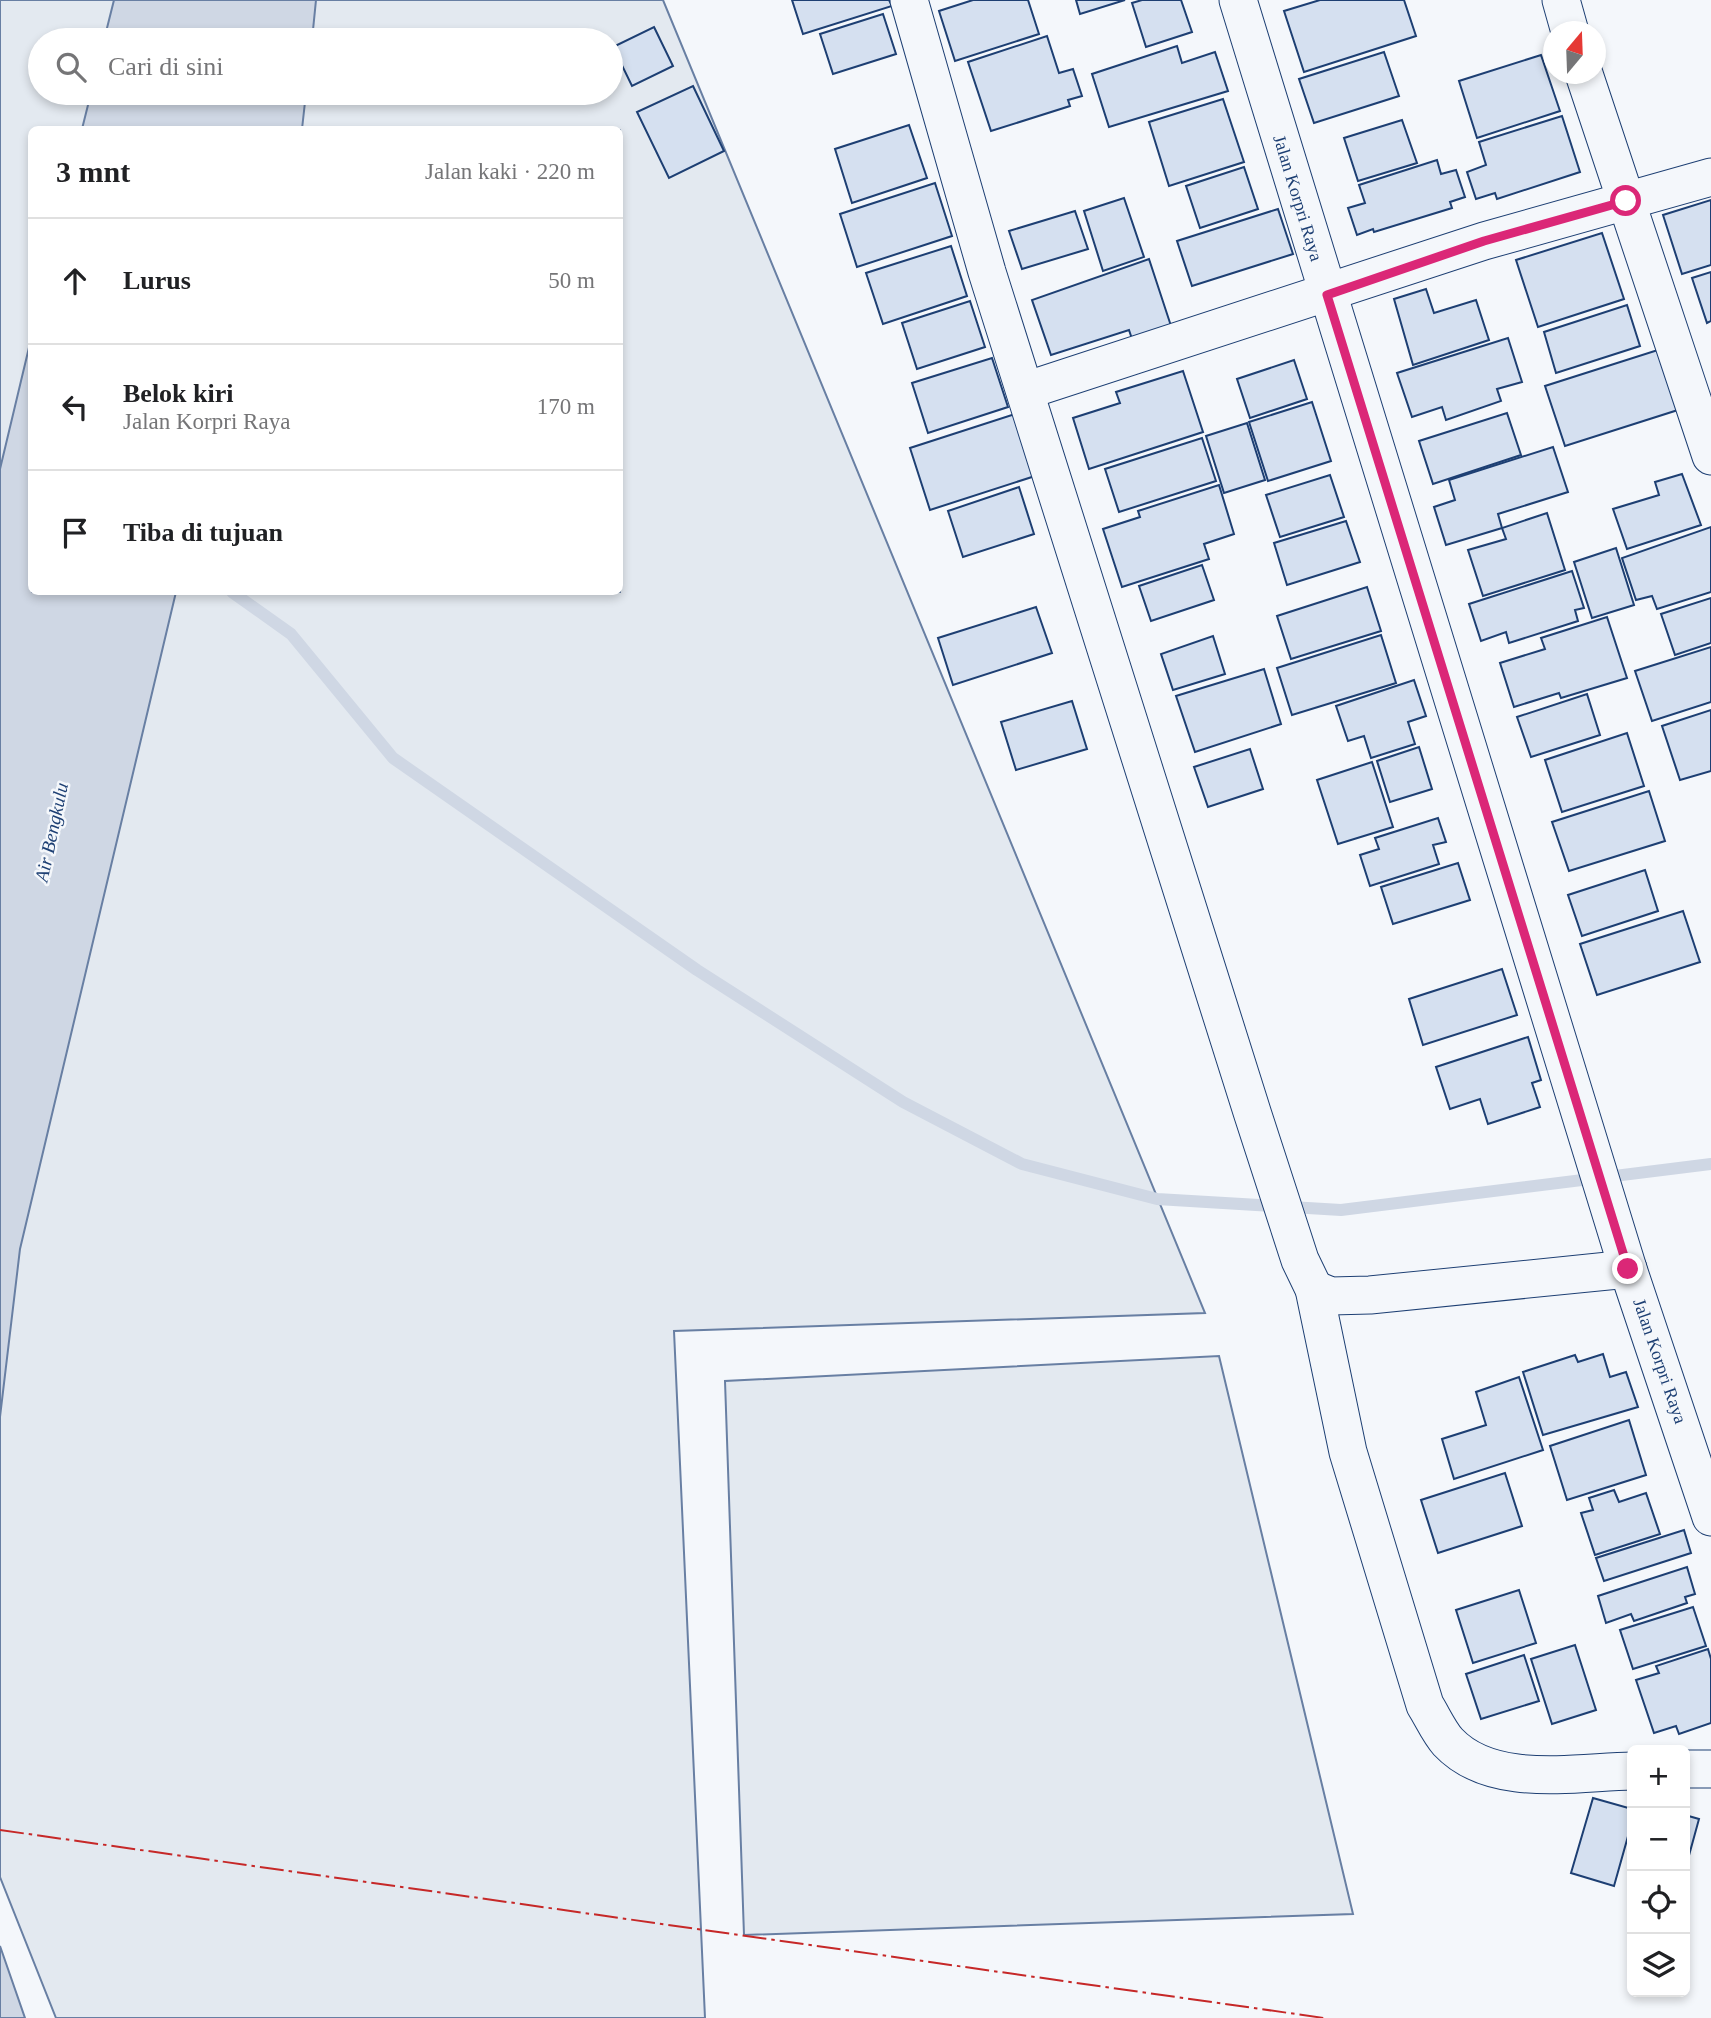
<!DOCTYPE html>
<html lang="id">
<meta charset="utf-8">
<style>
body{margin:0;font-family:"Times New Roman",serif;background:#f2f2f2;color:#202124}
.controls{position:absolute;right:21px;bottom:21px;display:grid;overflow:hidden;border-radius:10px;box-shadow:0 4px 10px #0003}
.controls button{width:63px;height:63px;display:grid;place-items:center;padding:0;border:0;border-bottom:2px solid #e0e0e0;background:#fff;color:#202124;font:35px sans-serif}
.compass{position:absolute;left:1543px;top:21px;width:63px;height:63px;border-radius:50%;background:#fff;box-shadow:0 4px 10px #0003;rotate:19deg}
.stop{position:absolute;width:21px;height:21px;margin:-16px;border:5px solid #db2777;border-radius:50%;background:#fff}
.stop.end{background:#db2777;border-color:#fff;box-shadow:0 2px 7px #0008}
.list{margin:0;padding:0;list-style:none}
h2{display:flex;justify-content:space-between;align-items:center;height:91px;margin:0;padding:0 28px;font-size:30px}
h2 small{font-size:23px;font-weight:400;color:#757577}
.list li{display:grid;grid-template-columns:46px 1fr auto;gap:21px;align-items:center;box-sizing:border-box;height:126px;padding:0 28px;border-top:2px solid #e0e0e0}
.list b{display:block;font-size:26px;white-space:nowrap}
.list p{margin:0;font-size:23px;white-space:nowrap;color:#757577}
.list em{font-size:23px;font-style:normal;color:#757577}
.icon{flex:none;width:38px;height:38px;fill:none;stroke:currentColor;stroke-width:2;stroke-linecap:round;stroke-linejoin:round}
.map{position:relative;flex:none;width:1711px;height:2018px;overflow:hidden}
.search{position:absolute;background:#fff;box-shadow:0 4px 10px #0003;left:28px;top:28px;width:595px;height:77px;display:flex;align-items:center;gap:18px;box-sizing:border-box;padding:0 24px;border-radius:38px;color:#757577;font-size:26px}
.panel{position:absolute;background:#fff;box-shadow:0 4px 10px #0003;left:28px;top:126px;width:595px;height:469px;border-radius:10px}
.map>svg:first-child{display:block}
</style>
<div class="map">
<svg width="1711" height="2018" viewBox="0 0 1711 2018">
<rect width="100%" height="100%" fill="#f4f7fb"/>
<g fill="#e3e9f0" stroke="#687fa3" stroke-width="2" fill-rule="evenodd">
<path d="M0,0h663l542,1313 -531,18 31,687h-649l-56,-141zM40,40h571v53h-571zM32,130h588v462h-588z"/>
<polygon points="1219,1356 1353,1914 744,1935 725,1381"/>
</g>
<g fill="#cfd7e4" stroke="#687fa3" stroke-width="2">
<polygon points="114,0 316,0 312,40 104,40"/>
<polygon points="91,93 306,93 302,129 82,129"/>
<polygon points="31,339 32,592 176,592 20,1249 0,1417 0,469"/>
<polygon points="0,1946 25,2018 0,2018"/>
</g>
<g fill="none" stroke-linecap="round" stroke-linejoin="round">
<polyline stroke="#cfd7e4" stroke-width="12" points="232,592 291,634 393,758 697,970 903,1102 1022,1164 1157,1199 1341,1210 1711,1164"/>
</g>
<g fill="#d5e0f0" stroke="#1d3f73" stroke-width="2">
<polygon points="792,0 889,0 892,6 803,34"/>
<polygon points="973,0 1028,0 1039,34 955,61 939,11"/>
<polygon points="1076,0 1125,0 1080,14"/>
<polygon points="1142,0 1181,0 1192,32 1146,47 1132,3"/>
<polygon points="1320,0 1404,0 1416,36 1304,72 1284,11"/>
<polygon points="883,14 896,54 833,74 820,34"/>
<polygon points="654,27 673,66 632,86 613,47"/>
<polygon points="1047,36 1059,73 1073,69 1082,96 1068,100 1070,106 991,131 968,62"/>
<polygon points="1177,46 1182,63 1215,52 1228,91 1109,127 1092,74"/>
<polygon points="1384,52 1399,96 1314,123 1299,79"/>
<polygon points="1541,55 1560,111 1477,138 1459,81"/>
<polygon points="693,86 724,151 669,178 637,112"/>
<polygon points="1223,99 1244,162 1169,186 1149,122"/>
<polygon points="1562,116 1580,172 1497,199 1495,193 1476,199 1467,172 1486,165 1479,142"/>
<polygon points="1402,120 1417,163 1358,181 1344,138"/>
<polygon points="909,125 927,178 852,203 835,149"/>
<polygon points="1437,160 1441,174 1456,170 1465,197 1450,202 1452,208 1374,232 1373,229 1357,235 1348,208 1365,203 1359,185"/>
<polygon points="1244,167 1258,209 1200,228 1186,186"/>
<polygon points="935,183 952,236 857,267 840,214"/>
<polygon points="1124,198 1144,257 1103,271 1084,211"/>
<polygon points="1711,200 1711,265 1682,274 1663,215"/>
<polygon points="1278,209 1293,254 1192,286 1177,241"/>
<polygon points="1075,211 1088,249 1022,269 1009,231"/>
<polygon points="1602,233 1624,299 1538,327 1516,260"/>
<polygon points="951,246 967,296 883,324 866,273"/>
<polygon points="1149,259 1173,332 1134,345 1129,330 1051,355 1032,300"/>
<polygon points="1711,272 1711,321 1707,323 1692,278"/>
<polygon points="1426,289 1434,313 1476,300 1489,340 1413,365 1394,299"/>
<polygon points="970,301 985,347 917,369 902,323"/>
<polygon points="1627,305 1640,346 1556,373 1544,332"/>
<polygon points="1508,338 1522,382 1497,389 1501,401 1446,420 1442,407 1412,417 1397,373"/>
<polygon points="1661,349 1681,409 1565,446 1545,386"/>
<polygon points="992,358 1008,407 928,433 912,383"/>
<polygon points="1294,360 1307,399 1250,418 1237,379"/>
<polygon points="1183,371 1203,432 1089,469 1073,418 1120,403 1116,392"/>
<polygon points="1312,402 1331,461 1268,481 1249,422"/>
<polygon points="1507,413 1521,455 1433,484 1419,441"/>
<polygon points="1015,414 1035,476 930,510 910,448"/>
<polygon points="1247,423 1265,480 1224,493 1206,436"/>
<polygon points="1202,438 1216,481 1119,512 1105,469"/>
<polygon points="1553,447 1568,492 1498,514 1502,528 1446,545 1434,507 1455,500 1449,480"/>
<polygon points="1682,474 1701,525 1627,549 1613,509 1659,495 1655,482"/>
<polygon points="1330,475 1344,517 1280,537 1266,495"/>
<polygon points="1219,485 1234,534 1204,544 1209,559 1122,587 1103,529 1140,517 1138,511"/>
<polygon points="1019,487 1034,534 963,557 948,511"/>
<polygon points="1547,513 1565,570 1483,596 1468,550 1506,539 1502,528"/>
<polygon points="1346,521 1360,562 1287,585 1274,543"/>
<polygon points="1711,527 1711,592 1657,609 1652,596 1636,600 1622,558"/>
<polygon points="1616,548 1634,605 1592,618 1574,562"/>
<polygon points="1202,565 1214,600 1151,621 1139,586"/>
<polygon points="1572,571 1584,608 1575,610 1578,621 1509,643 1506,632 1481,641 1469,604"/>
<polygon points="1367,587 1381,631 1291,659 1277,616"/>
<polygon points="1711,598 1711,643 1675,655 1661,614"/>
<polygon points="1036,607 1052,653 953,685 938,638"/>
<polygon points="1607,617 1627,678 1561,698 1559,693 1514,707 1500,663 1545,649 1541,638"/>
<polygon points="1381,635 1396,683 1292,715 1277,668"/>
<polygon points="1213,636 1225,674 1173,690 1161,654"/>
<polygon points="1711,647 1711,702 1652,721 1635,671"/>
<polygon points="1264,669 1281,724 1195,752 1176,696"/>
<polygon points="1414,680 1426,716 1408,722 1415,744 1371,758 1364,736 1348,741 1336,706"/>
<polygon points="1587,694 1600,735 1531,757 1517,717"/>
<polygon points="1072,701 1087,749 1016,770 1001,722"/>
<polygon points="1711,710 1711,771 1680,780 1662,726"/>
<polygon points="1627,733 1644,786 1562,812 1545,760"/>
<polygon points="1419,747 1432,789 1390,802 1377,761"/>
<polygon points="1250,749 1263,789 1208,807 1194,767"/>
<polygon points="1372,762 1393,827 1338,844 1317,780"/>
<polygon points="1649,791 1665,841 1569,871 1552,822"/>
<polygon points="1438,818 1446,842 1433,845 1439,864 1370,886 1360,855 1379,849 1375,838"/>
<polygon points="1458,863 1470,900 1393,924 1381,887"/>
<polygon points="1645,870 1658,911 1582,936 1568,895"/>
<polygon points="1683,911 1700,962 1597,995 1580,944"/>
<polygon points="1502,969 1517,1015 1423,1045 1409,999"/>
<polygon points="1528,1037 1541,1080 1532,1083 1540,1107 1488,1124 1480,1099 1450,1109 1436,1067"/>
<polygon points="1603,1354 1610,1377 1626,1372 1638,1407 1543,1435 1523,1372 1575,1355 1578,1362"/>
<polygon points="1519,1377 1543,1450 1454,1479 1442,1439 1486,1425 1476,1392"/>
<polygon points="1629,1420 1646,1475 1567,1500 1550,1446"/>
<polygon points="1505,1473 1522,1526 1438,1553 1421,1500"/>
<polygon points="1614,1490 1619,1502 1646,1493 1660,1534 1595,1555 1581,1513 1593,1510 1589,1498"/>
<polygon points="1684,1530 1691,1553 1604,1581 1596,1558"/>
<polygon points="1687,1567 1695,1594 1685,1597 1687,1603 1634,1621 1631,1614 1606,1623 1598,1596"/>
<polygon points="1519,1590 1536,1643 1473,1663 1456,1610"/>
<polygon points="1693,1607 1706,1646 1633,1669 1620,1630"/>
<polygon points="1575,1645 1596,1710 1552,1724 1531,1659"/>
<polygon points="1708,1649 1711,1659 1711,1723 1679,1734 1676,1726 1654,1733 1636,1680 1659,1673 1656,1666"/>
<polygon points="1524,1655 1539,1701 1481,1719 1466,1674"/>
<polygon points="1593,1798 1632,1809 1632,1822 1614,1886 1571,1873"/>
<polygon points="1685,1815 1699,1819 1685,1870"/>
</g>
<g fill="none" stroke-linecap="round" stroke-linejoin="round">
<defs>
<g id="street">
<path d="M909,0l78,272 266,843 47,145 14,29 34,163 77,253c7,11 14,27 23,37 44,47 127,30 184,29"/>
<polyline points="1238,0 1628,1269 1711,1517"/>
<polyline points="1561,0 1570,32"/>
<polyline points="1584,74 1711,456"/>
<polyline points="1025,391 1484,241 1711,177"/>
<polyline points="1314,1289 1331,1296 1370,1295 1628,1269"/>
<polyline points="1685,1769 1711,1769"/>
</g>
</defs>
<use href="#street" stroke="#1d3f73" stroke-width="39"/>
<use href="#street" stroke="#f4f7fb" stroke-width="37"/>
<polyline stroke="#c62828" stroke-width="2" stroke-dasharray="24 5 3.5 5" stroke-linecap="butt" points="0,1830 1324,2018"/>
</g>
<g fill="none" stroke-linecap="round" stroke-linejoin="round">
<polyline stroke="#db2777" stroke-width="9" points="1626,201 1484,241 1327,295 1628,1269"/>
</g>
<g text-anchor="middle" stroke-width="5" stroke-linejoin="round" paint-order="stroke">
<g font-size="18" fill="#1d3f73" stroke="#f4f7fb">
<text transform="translate(1298 198) rotate(73)" y="6">Jalan Korpri Raya</text>
<text transform="translate(1660 1361) rotate(71)" y="6">Jalan Korpri Raya</text>
</g>
<g font-size="19" font-style="italic" fill="#1d3f73" stroke="#f4f7fb">
<text transform="translate(51 832) rotate(-78)" y="7">Air Bengkulu</text>
</g>
</g>
</svg>
<div class="controls">
<button>+</button>
<button>−</button>
<button><svg class="icon" aria-label="locate" viewBox="0 0 24 24"><circle cx="12" cy="12" r="6"/><path d="M12 2v4M12 18v4M2 12h4M18 12h4"/></svg></button>
<button><svg class="icon" aria-label="layers" viewBox="0 0 24 24"><path d="M12 4l9 5-9 5-9-5zM3 14l9 5 9-5"/></svg></button>
</div>
<svg class="compass" viewBox="-18 -18 36 36"><path d="M0-13l5 13h-10z" fill="#e53935"/><path d="M0 13l5-13h-10z" fill="#757577"/></svg>
<div class="stop" style="left:1626px;top:201px"></div>
<div class="stop end" style="left:1628px;top:1269px"></div>
<div class="search"><svg class="icon" aria-label="search" viewBox="0 0 24 24"><circle cx="10" cy="10" r="6"/><path d="M15 15l6 6"/></svg>Cari di sini</div>
<section class="panel">
<h2>3 mnt<small>Jalan kaki · 220 m</small></h2>
<ul class="list">
<li><svg class="icon" aria-label="ahead" viewBox="0 0 24 24"><path d="M12 20V5M6 11l6-6 6 6"/></svg><div><b>Lurus</b></div><em>50 m</em></li>
<li><svg class="icon" aria-label="left" viewBox="0 0 24 24"><path d="M17 20v-9H6M10 6l-5 5 5 5"/></svg><div><b>Belok kiri</b><p>Jalan Korpri Raya</p></div><em>170 m</em></li>
<li><svg class="icon" aria-label="arrive" viewBox="0 0 24 24"><path d="M6 21V4h12l-3 4 3 4H6"/></svg><div><b>Tiba di tujuan</b></div></li>
</ul>
</section>
</div>
